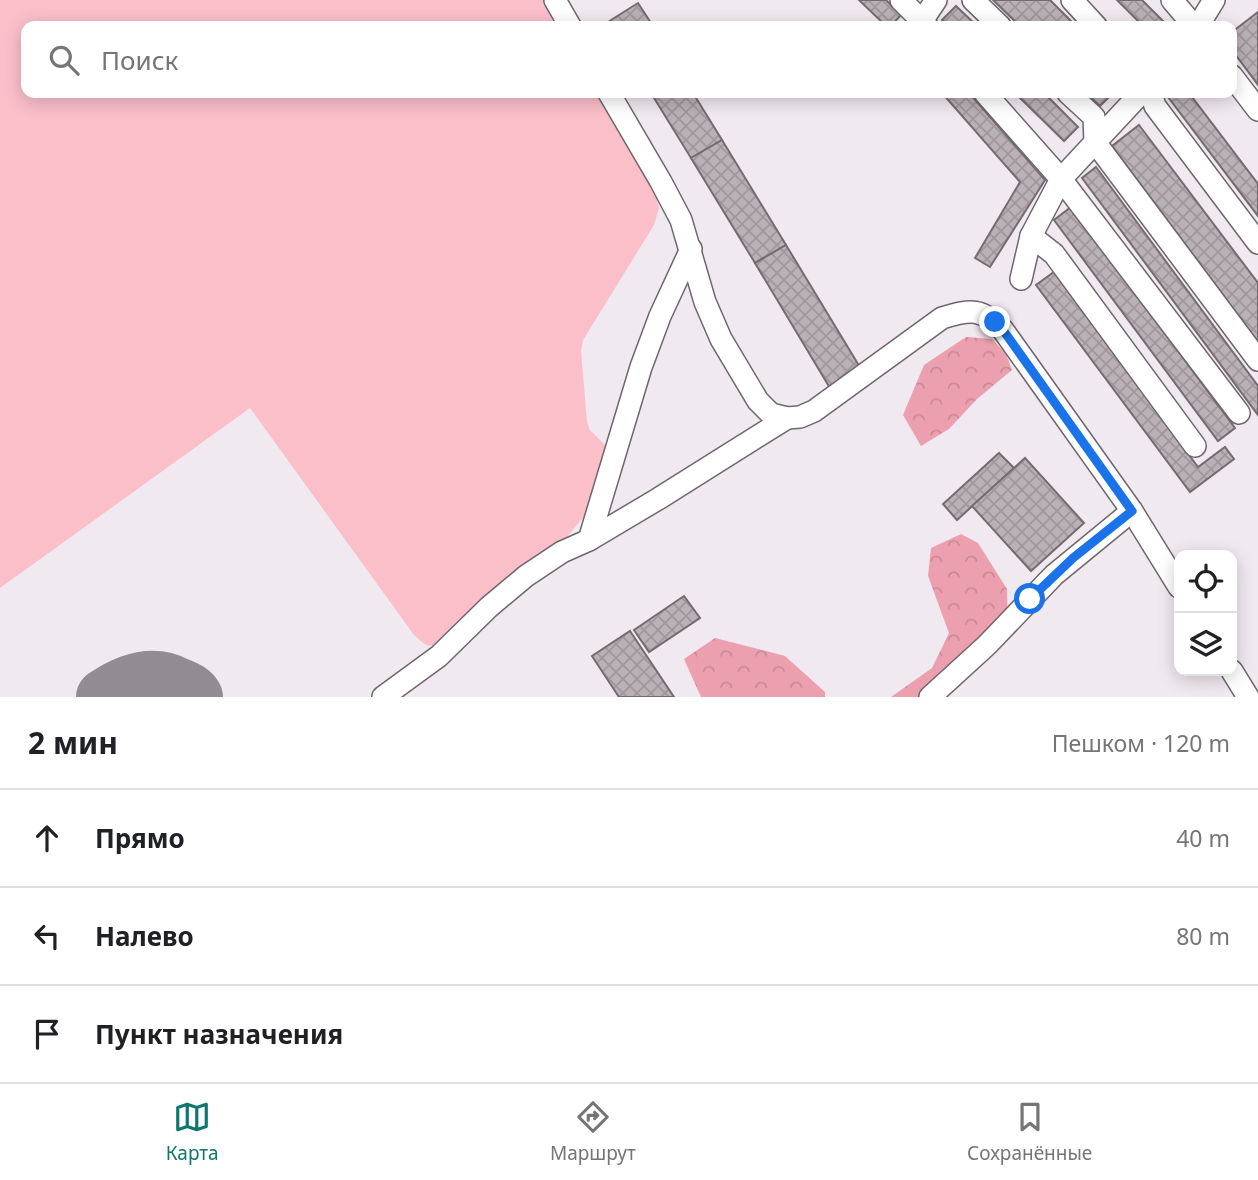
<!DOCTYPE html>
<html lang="ru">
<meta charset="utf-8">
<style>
body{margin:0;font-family:"Noto Sans",sans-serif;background:#f2f2f2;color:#202124}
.controls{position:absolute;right:21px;bottom:21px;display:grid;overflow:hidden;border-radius:14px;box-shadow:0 4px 18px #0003}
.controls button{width:63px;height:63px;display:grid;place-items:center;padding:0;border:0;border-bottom:2px solid #e0e0e0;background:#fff;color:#202124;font:35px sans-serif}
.stop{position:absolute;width:21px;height:21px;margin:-16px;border:5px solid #1a73e8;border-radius:50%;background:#fff}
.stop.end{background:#1a73e8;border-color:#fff;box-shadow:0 2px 7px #0008}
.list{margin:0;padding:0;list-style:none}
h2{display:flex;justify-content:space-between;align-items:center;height:91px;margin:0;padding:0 28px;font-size:30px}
h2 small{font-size:23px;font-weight:400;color:#757577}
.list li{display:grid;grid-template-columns:46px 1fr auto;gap:21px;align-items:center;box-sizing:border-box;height:98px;padding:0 28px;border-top:2px solid #e0e0e0}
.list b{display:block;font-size:26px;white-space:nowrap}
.list em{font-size:23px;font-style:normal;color:#757577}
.icon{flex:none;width:38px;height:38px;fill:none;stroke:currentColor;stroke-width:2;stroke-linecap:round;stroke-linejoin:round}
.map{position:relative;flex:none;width:1258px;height:697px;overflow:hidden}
.search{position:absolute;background:#fff;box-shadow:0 4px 18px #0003;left:21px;right:21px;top:21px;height:77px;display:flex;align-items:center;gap:18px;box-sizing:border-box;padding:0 24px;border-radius:14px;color:#757577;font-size:26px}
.sheet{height:385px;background:#fff}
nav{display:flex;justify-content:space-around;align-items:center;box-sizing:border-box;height:98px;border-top:2px solid #e0e0e0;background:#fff;font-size:19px;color:#757577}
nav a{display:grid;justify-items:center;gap:4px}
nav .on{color:#0f766e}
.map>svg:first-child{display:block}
</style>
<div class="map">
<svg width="1258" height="697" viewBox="0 0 1258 697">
<defs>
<pattern id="forest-crowns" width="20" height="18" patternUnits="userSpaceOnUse" patternTransform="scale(1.75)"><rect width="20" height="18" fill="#eca0af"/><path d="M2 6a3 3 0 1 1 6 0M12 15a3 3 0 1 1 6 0" fill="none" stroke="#c98996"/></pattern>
<pattern id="building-cross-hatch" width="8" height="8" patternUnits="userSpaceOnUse" patternTransform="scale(1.75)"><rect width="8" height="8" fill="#bab1b6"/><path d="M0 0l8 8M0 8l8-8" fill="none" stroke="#9f979b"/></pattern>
</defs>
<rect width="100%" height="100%" fill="#f0e9f0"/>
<path fill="#fbbfca" d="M0,0h545l15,26h-534v67h572l57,100 4,15 -5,17 -71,115 -2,10 6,72 3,8 18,18 -22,66 -20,24 -28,16 -95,87c-15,9 -17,4 -29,-6l-164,-227 -250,180z"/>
<g fill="url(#forest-crowns)">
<polygon points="966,337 992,339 1006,354 1012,370 977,399 949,429 921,446 903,415 924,365"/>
<polygon points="961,534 978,543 1007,589 1008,631 935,697 891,697 932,668 949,633 928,576 931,548"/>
<polygon points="715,638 785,656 825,692 825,697 701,697 684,659"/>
</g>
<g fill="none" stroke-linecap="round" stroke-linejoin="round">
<path stroke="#918c91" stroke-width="56" d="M104,697c22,-15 48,-25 73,-12 7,3 14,5 18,12"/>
</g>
<g fill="url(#building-cross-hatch)" stroke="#746c70" stroke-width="2">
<polygon points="859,0 886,0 901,15 891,26 886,26"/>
<polygon points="993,0 1050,0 1076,26 1020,26"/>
<polygon points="1117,0 1142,0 1168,26 1143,26"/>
<polygon points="638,3 653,26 611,26 608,22"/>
<polygon points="956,6 977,26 949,26 942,20"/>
<polygon points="1258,12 1258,85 1232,50 1232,32"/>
<polygon points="651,93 693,93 722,140 691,158"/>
<polygon points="942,93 969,93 1045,180 990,267 975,258 1020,182"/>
<polygon points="1015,93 1044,93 1078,127 1064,141"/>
<polygon points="1086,93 1113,93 1100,106"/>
<polygon points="1165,93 1189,93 1258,184 1258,216"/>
<polygon points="1139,125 1258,283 1258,342 1112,146"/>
<polygon points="722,140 786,245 755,263 691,158"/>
<polygon points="1096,167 1258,386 1258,415 1082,178"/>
<polygon points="1071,207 1235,428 1218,441 1054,220"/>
<polygon points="786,245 861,369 830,388 755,263"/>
<polygon points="1054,272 1198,467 1225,447 1234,459 1190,492 1036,285"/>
<polygon points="999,453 1014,468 957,520 943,504"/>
<polygon points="1025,458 1084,523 1031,571 972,506"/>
<polygon points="684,596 700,618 649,652 634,630"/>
<polygon points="630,631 674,697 619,697 592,656"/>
</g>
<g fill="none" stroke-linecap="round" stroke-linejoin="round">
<defs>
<g id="minor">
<polyline points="555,0 570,26"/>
<polyline points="901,0 927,26"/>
<polyline points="973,0 1000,26"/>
<polyline points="1072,0 1096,26"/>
<polyline points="1172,0 1194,26"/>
<polyline points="922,21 936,0"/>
<polyline points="1198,26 1214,0"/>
<polyline points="1232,76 1258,110"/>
<path d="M609,93l52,89 20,38 24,82 16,37 37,62 13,13 16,4 13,-1 14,-6 128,-93c29,-9 40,-10 61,12l129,181 47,76"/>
<polyline points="985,93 1061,179 1239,413"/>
<polyline points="1068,93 1094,117 1095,142 1258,360"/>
<polyline points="1151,93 1155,106 1258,243"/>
<polyline points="1031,236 1054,254 1195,446"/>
<polyline points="1021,279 1031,236 1061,179 1141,93"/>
<polyline points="589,540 641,367 660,316 691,249"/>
<polyline points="1232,671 1248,697"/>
<polyline points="383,697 439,656 489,607 526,576 562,552 589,540 658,499 787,418"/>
<polyline points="930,697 987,645 1054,575 1132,511"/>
</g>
</defs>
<use href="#minor" stroke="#6d676d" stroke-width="24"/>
<use href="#minor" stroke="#fff" stroke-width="21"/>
</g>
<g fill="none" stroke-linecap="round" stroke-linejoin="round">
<polyline stroke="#1a73e8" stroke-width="9" points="995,322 1003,330 1132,511 1073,558 1030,599"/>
</g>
</svg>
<div class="controls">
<button><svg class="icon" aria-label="locate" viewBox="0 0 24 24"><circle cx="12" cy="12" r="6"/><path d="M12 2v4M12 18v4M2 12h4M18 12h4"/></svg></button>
<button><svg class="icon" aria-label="layers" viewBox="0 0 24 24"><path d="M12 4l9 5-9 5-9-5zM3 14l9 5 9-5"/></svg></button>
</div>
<div class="stop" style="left:1030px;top:599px"></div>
<div class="stop end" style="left:995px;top:322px"></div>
<div class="search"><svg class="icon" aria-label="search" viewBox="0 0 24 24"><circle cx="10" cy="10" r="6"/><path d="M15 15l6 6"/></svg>Поиск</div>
</div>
<section class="sheet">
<h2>2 мин<small>Пешком · 120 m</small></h2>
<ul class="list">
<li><svg class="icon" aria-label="ahead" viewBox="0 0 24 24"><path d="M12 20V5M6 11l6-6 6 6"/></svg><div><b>Прямо</b></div><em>40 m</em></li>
<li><svg class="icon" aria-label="left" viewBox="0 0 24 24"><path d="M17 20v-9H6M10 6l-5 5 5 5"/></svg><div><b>Налево</b></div><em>80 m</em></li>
<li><svg class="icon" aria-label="arrive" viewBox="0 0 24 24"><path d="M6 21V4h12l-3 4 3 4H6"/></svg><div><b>Пункт назначения</b></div></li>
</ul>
</section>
<nav>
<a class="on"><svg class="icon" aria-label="map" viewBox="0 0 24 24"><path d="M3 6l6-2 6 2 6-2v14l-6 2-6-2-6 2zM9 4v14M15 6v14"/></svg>Карта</a>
<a><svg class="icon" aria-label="directions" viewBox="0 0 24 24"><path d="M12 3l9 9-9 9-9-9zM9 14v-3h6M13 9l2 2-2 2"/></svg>Маршрут</a>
<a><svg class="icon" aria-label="saved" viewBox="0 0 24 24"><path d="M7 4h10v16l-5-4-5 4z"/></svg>Сохранённые</a>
</nav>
